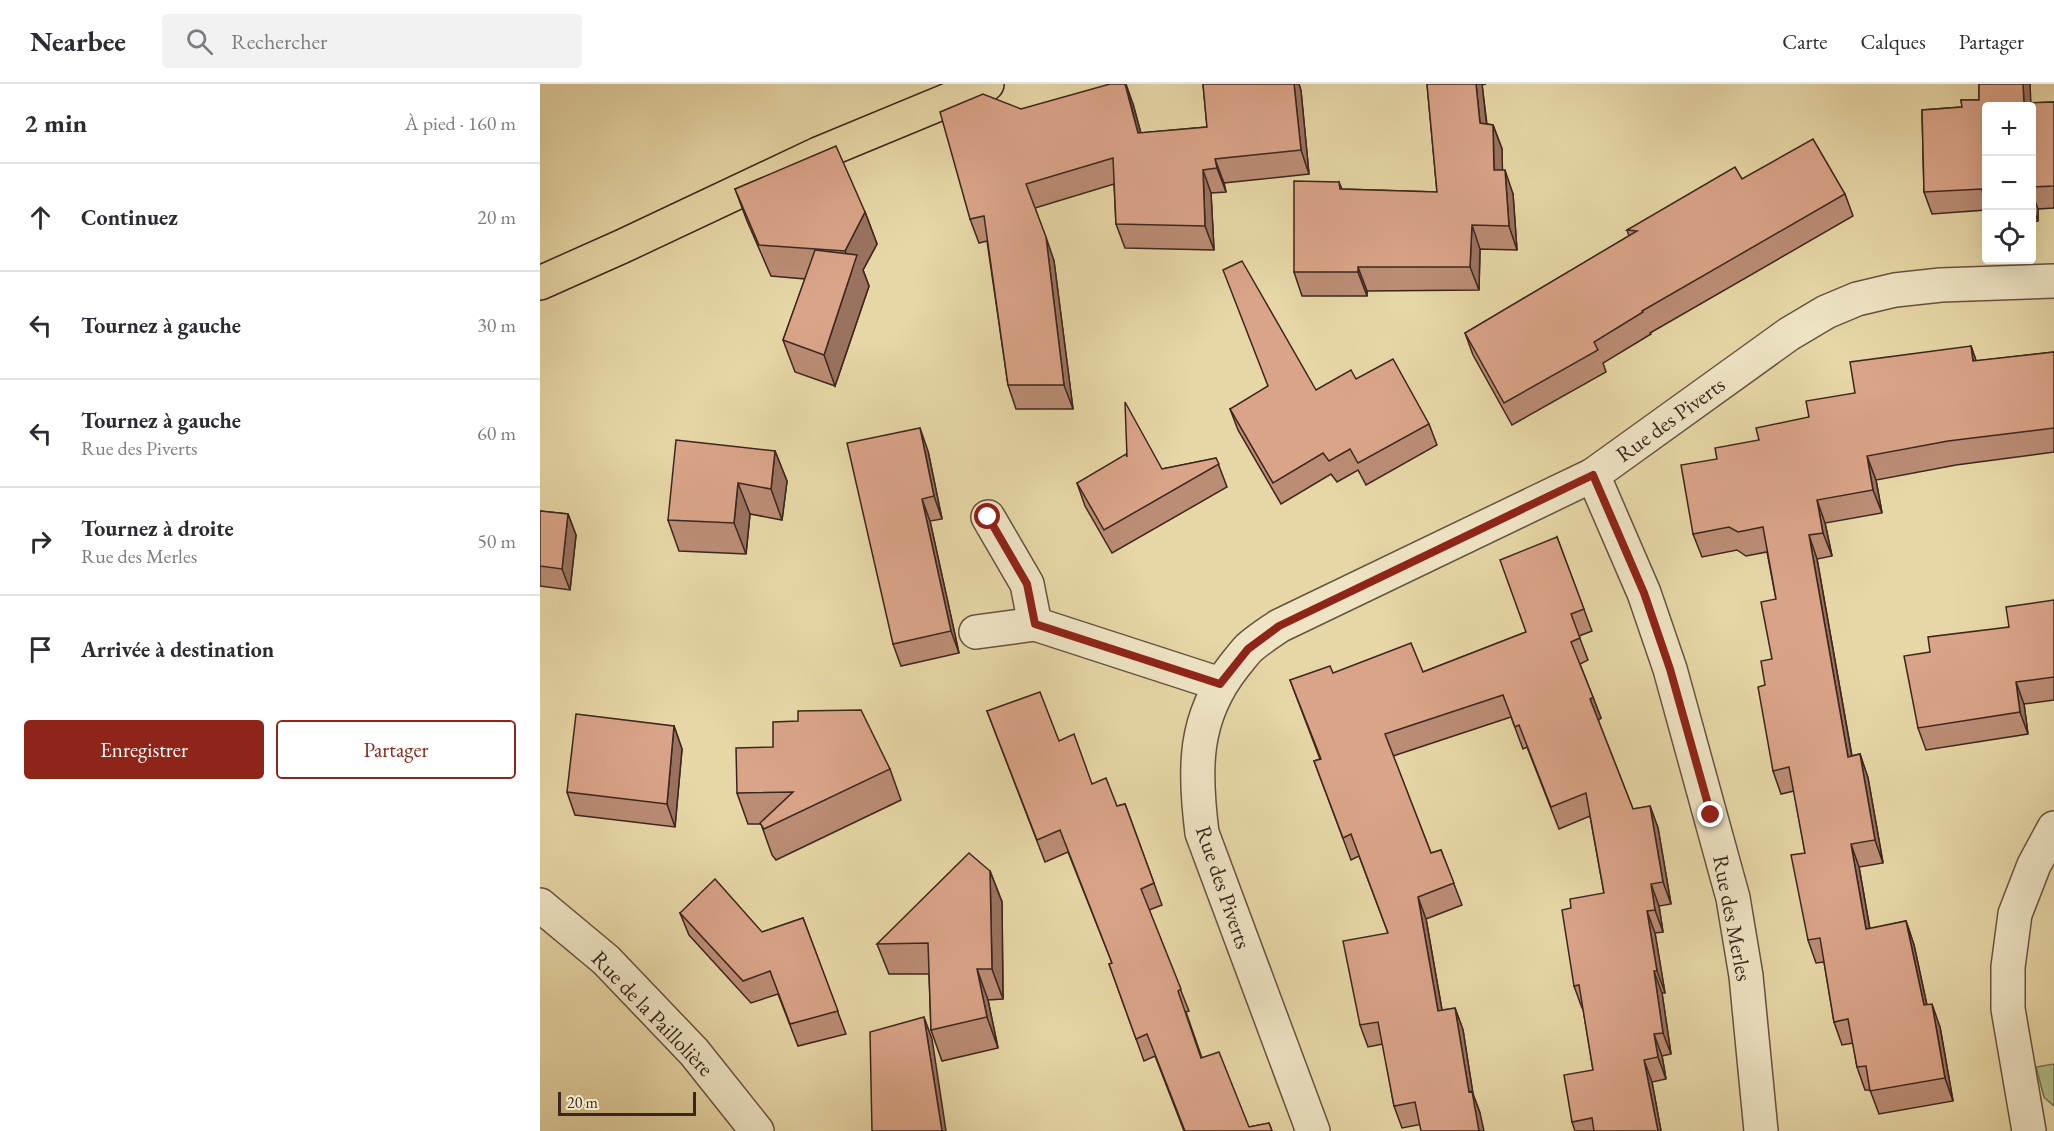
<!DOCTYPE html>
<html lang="fr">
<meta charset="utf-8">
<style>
body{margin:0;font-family:"EB Garamond",serif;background:#f2f2f3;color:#2b2b33}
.controls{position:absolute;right:18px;top:18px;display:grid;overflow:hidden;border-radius:6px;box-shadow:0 6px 24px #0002}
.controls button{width:54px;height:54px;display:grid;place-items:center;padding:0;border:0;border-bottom:2px solid #e1e1e2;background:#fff;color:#2b2b33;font:30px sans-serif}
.scale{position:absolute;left:18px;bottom:15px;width:138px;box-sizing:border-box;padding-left:6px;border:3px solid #3c261e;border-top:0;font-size:16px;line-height:21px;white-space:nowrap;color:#3c261e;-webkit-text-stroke:4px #efe5c5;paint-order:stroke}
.stop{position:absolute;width:18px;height:18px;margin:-14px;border:4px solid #8f2418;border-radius:50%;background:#fff}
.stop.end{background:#8f2418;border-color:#fff;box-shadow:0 2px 6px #0008}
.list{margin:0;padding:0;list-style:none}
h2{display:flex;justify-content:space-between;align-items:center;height:78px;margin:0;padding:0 24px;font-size:26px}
h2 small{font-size:20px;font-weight:400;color:#7c7c81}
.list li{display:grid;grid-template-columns:39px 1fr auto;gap:18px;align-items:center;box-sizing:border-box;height:108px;padding:0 24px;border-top:2px solid #e1e1e2}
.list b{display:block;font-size:22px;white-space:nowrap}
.list p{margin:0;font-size:20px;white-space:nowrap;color:#7c7c81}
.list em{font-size:20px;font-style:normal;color:#7c7c81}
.actions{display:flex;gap:12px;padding:18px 24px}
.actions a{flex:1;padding:14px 0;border:2px solid #8f2418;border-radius:6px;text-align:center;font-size:21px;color:#8f2418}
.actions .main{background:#8f2418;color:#fff}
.icon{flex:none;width:33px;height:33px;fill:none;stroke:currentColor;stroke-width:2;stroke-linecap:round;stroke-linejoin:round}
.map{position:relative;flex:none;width:1514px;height:1047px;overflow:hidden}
header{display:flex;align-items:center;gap:36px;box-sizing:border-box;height:84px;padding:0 30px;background:#fff;border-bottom:2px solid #e1e1e2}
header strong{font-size:28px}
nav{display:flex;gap:33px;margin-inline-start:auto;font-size:21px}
.search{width:420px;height:54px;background:#f2f2f3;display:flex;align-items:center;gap:15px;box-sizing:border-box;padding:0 21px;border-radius:6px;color:#7c7c81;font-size:22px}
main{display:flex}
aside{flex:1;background:#fff}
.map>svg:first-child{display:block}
</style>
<header>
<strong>Nearbee</strong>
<div class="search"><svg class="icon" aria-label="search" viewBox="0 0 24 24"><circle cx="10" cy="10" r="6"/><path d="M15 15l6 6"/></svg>Rechercher</div>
<nav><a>Carte</a><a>Calques</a><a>Partager</a></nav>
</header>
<main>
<aside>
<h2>2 min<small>À pied · 160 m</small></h2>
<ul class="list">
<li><svg class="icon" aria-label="ahead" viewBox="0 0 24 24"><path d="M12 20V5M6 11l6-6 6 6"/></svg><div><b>Continuez</b></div><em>20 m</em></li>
<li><svg class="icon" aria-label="left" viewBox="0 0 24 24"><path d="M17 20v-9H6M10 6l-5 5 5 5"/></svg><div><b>Tournez à gauche</b></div><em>30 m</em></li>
<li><svg class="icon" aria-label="left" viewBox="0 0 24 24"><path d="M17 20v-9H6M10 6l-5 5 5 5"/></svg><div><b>Tournez à gauche</b><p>Rue des Piverts</p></div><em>60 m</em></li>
<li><svg class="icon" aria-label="right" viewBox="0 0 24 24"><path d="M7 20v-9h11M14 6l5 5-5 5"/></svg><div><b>Tournez à droite</b><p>Rue des Merles</p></div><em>50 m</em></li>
<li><svg class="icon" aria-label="arrive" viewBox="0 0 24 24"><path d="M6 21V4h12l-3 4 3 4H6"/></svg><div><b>Arrivée à destination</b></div></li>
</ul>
<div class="actions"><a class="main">Enregistrer</a><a>Partager</a></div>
</aside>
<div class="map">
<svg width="1514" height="1047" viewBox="0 0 1514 1047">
<rect width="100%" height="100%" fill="#e7d7a6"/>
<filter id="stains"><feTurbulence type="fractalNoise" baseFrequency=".00333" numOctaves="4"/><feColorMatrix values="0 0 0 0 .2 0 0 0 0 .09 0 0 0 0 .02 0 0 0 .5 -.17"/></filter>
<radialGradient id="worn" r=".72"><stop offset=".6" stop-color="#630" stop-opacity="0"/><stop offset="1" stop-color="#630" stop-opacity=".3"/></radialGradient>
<polygon fill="#b2bf89" stroke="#777254" stroke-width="1.5" points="1514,980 1514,1022 1504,1013 1496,983"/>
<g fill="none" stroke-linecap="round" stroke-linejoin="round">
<defs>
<g id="minor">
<polyline points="1053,391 1104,509 1130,585 1193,814 1206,892 1221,1047"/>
<polyline points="448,433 487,500 495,540 680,600"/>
<polyline points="436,548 495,540"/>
<polyline points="0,821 66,876 154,968 217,1047"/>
<path d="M773,1047l-111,-298c-8,-63 -9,-115 32,-167 5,-6 10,-13 15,-18 9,-8 20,-15 30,-22l314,-151 196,-141 37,-22 31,-13 38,-9 46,-5 113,-4"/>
<polyline points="1489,1047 1468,925 1468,883 1475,830 1494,781 1514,744"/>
</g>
<polyline id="major" points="0,199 83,162 278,70 447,0"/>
</defs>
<use href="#minor" stroke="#675240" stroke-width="36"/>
<use href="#major" stroke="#3c261e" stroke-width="36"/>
<use href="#minor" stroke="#efe5c5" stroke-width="33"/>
<use href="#major" stroke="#e7d7a6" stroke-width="33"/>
</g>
<g fill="#bb8d75" stroke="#3c261e" stroke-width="1.5">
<polygon points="663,0 759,0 761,7 769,90 684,99 686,108 671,109 674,166 585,164 576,140 574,100 495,124 514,177 533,325 476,325 468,301 447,157 439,159 430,135 481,25 593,20 601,49 667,43"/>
<polygon points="887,0 946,0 942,1 947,40 953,41 962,65 962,86 973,110 977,166 940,165 939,206 827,207 827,212 762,212 754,188 799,98 802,105 897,108"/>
<polygon points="1439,0 1490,0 1490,19 1514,18 1514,124 1498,125 1498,137 1491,138 1491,22 1446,22 1446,126 1392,130 1384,108 1382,26 1422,23 1421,16 1439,16"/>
<polygon points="1202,95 1305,110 1313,132 1110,249 1111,250 1063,279 1066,288 972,341 933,271 925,249 1089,152 1087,146"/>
<polygon points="195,105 325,128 337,160 323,186 329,202 295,302 255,288 243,256 265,195 231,192 207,137"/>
<polygon points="1431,262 1436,277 1514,268 1514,368 1416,381 1336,396 1342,429 1285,439 1292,472 1277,475 1312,672 1320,670 1328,694 1343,779 1319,783 1330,845 1366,837 1374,861 1387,921 1400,943 1413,1017 1339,1030 1330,1006 1325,1006 1317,983 1313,959 1302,961 1294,938 1284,878 1276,879 1268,856 1265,769 1254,707 1241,710 1233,687 1225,601 1232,575 1236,515 1227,468 1206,472 1197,466 1162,473 1153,450 1177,375 1269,333 1315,309"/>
<polygon points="816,295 889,340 897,361 826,401 818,386 797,398 791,390 741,420 698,346 690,325 776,306"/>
<polygon points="235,367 247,397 242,436 210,430 206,470 139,467 128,436"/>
<polygon points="388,367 402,435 390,437 419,569 361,582 353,560"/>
<polygon points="676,374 687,403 572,469 545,422 537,399 622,385"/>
<polygon points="0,427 28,430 36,451 30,506 0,502"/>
<polygon points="1017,453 1052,547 1039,552 1048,576 1040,580 1061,634 1058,636 1093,725 1110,722 1118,744 1131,820 1119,822 1123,848 1115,849 1125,909 1122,909 1131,970 1122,972 1126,995 1112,998 1121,1047 1035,1047 1032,1038 1053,986 1043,924 1042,924 1034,902 1031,824 1064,809 1050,732 1019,745 987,663 983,665 971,633 853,672 891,769 901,766 922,821 886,835 902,926 915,924 923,946 933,1010 940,1029 862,1044 854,1022 843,960 828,963 820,941 848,849 819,772 811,776 774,677 780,675 750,596 793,589 883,588 986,548"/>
<polygon points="1514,516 1514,616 1484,620 1488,650 1386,666 1378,644 1390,568 1469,543"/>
<polygon points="447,627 519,657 552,700 577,722 585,720 622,821 609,826 649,927 646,928 662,974 709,1043 729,1039 732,1047 644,1047 615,972 604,977 569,880 572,879 528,768 505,778"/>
<polygon points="134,642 142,665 135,743 35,731 27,708"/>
<polygon points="350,685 361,716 236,776 232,771 221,740 208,740 197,709"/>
<polygon points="450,787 462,818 463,915 448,916 458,964 402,977 391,946 389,890 349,890 337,860"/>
<polygon points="140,829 222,848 263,834 306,950 258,962 238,910 211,919 149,851"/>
</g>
<g fill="#99735f" stroke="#3c261e" stroke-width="1.5">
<polygon points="586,0 593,20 607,73 598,49"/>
<polygon points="754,0 759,0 761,7 769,90 761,66"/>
<polygon points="936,0 942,0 949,63 940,39"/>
<polygon points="1483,0 1490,0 1491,22 1484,19"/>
<polygon points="953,41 962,65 963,110 954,86"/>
<polygon points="675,75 684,99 686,108 677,84"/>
<polygon points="663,86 671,109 674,166 665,142"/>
<polygon points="965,86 973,110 977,166 969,142"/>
<polygon points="1491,107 1498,125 1498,137 1491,120"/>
<polygon points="325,128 337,160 323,186 329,202 295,302 284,271 312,186 305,167"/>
<polygon points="932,141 940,165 939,206 930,183"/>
<polygon points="506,153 514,177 533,325 524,301"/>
<polygon points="818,183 827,207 827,212 818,188"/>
<polygon points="1431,262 1439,285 1433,277"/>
<polygon points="380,344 388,367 402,435 394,412"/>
<polygon points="235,367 247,397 242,436 231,405"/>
<polygon points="1327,372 1336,396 1342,429 1333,406"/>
<polygon points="198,399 210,430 206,470 194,439"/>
<polygon points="382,415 390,437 419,569 411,547"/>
<polygon points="1277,416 1285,439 1292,472 1283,449"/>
<polygon points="28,430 36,451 30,506 22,485"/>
<polygon points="1269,451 1277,475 1316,696 1308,673"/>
<polygon points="1476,598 1484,620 1488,650 1480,628"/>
<polygon points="1053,613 1061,634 1058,637 1050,615"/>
<polygon points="134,642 142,665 135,743 127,720"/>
<polygon points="1320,670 1328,694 1343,779 1335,756"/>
<polygon points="1110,722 1118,744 1131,820 1123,798"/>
<polygon points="1311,760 1319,783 1334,869 1326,845"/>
<polygon points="450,787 462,818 463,915 452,885"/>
<polygon points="1111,800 1119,822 1123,848 1115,826"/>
<polygon points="878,813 886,835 906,949 898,927"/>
<polygon points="1107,827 1115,849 1125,909 1117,887"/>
<polygon points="1366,837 1374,861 1392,945 1384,921"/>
<polygon points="437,885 448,916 458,964 447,933"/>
<polygon points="1114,887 1122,909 1131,970 1123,949"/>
<polygon points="1392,920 1400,943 1413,1017 1405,994"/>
<polygon points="915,924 923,946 933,1010 940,1029 944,1047 939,1047 929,1008"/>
<polygon points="384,933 392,955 406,1047 402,1047"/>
<polygon points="1114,950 1122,972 1126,995 1118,973"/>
<polygon points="1104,976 1112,998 1121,1047 1118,1047"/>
</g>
<g fill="#daa488" stroke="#3c261e" stroke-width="1.5">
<polygon points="570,0 585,0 598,49 667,43 663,0 754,0 761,66 675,75 677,84 663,86 665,142 576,140 573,74 486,100 506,153 524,301 468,301 444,132 430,135 400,28 443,10 481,25"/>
<polygon points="887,0 936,0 940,39 953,41 954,86 965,86 969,142 932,141 930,183 818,183 818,188 754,188 754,97 799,98 800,105 897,108"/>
<polygon points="1439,0 1483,0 1484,19 1514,18 1514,102 1491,103 1491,22 1446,22 1446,118 1444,118 1442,105 1384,108 1382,26 1422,23 1421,16 1439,16"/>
<polygon points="1273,55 1305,110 1102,227 1103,228 1054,258 1058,266 964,319 925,249 1097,147 1087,146 1195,83 1202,95"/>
<polygon points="296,62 325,128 305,167 219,161 195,105"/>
<polygon points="275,166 317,171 284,271 243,256"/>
<polygon points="702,177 776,306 811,286 816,295 853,275 889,340 818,379 810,365 789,377 783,369 733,399 690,325 728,302 683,186"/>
<polygon points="1431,262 1433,277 1514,268 1514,344 1408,357 1327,372 1333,406 1277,416 1283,449 1269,451 1308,673 1320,670 1335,756 1311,760 1326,845 1366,837 1384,921 1392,920 1405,994 1330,1007 1326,982 1317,983 1308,935 1294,938 1280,854 1268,856 1251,771 1265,769 1249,683 1233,687 1218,603 1225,601 1221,577 1232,575 1221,518 1236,515 1223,443 1198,448 1189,443 1153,450 1141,381 1177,375 1175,364 1219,356 1216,344 1269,333 1266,317 1315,309 1310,278"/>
<polygon points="585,318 622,385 676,374 679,380 564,446 537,399 586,370 587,373"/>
<polygon points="380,344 394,412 382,415 411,547 353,560 307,359"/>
<polygon points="136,356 235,367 231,405 198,399 194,439 128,436"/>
<polygon points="0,427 28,430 22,485 0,482"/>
<polygon points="1017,453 1044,525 1031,530 1040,554 1031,558 1053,613 1050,615 1093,725 1110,722 1123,798 1111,800 1115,826 1107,827 1117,887 1114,887 1123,949 1114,950 1118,973 1104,976 1118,1047 1054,1047 1052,1034 1032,1038 1024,991 1053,986 1039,901 1034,902 1022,826 1031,824 1030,815 1064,809 1046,709 1011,723 979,641 975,643 963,611 845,650 891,769 901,766 914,799 878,813 898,927 915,924 929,1008 932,1007 939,1047 881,1047 875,1018 854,1022 838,938 820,941 803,857 848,849 811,750 803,754 774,677 781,675 750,596 790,582 793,589 871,559 883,588 986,548 960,476"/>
<polygon points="1514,516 1514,593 1476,598 1480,628 1378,644 1364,572 1390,568 1388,553 1469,543 1466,523"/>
<polygon points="500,608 519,657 534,650 552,700 566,694 577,722 585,720 614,799 601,805 641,905 638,907 661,974 679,968 709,1043 729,1039 732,1047 645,1047 607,950 596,955 569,880 572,879 520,746 497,756 447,627"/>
<polygon points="321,626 350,685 224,745 220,739 253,708 197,709 196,664 233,663 233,638 258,637 258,627"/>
<polygon points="36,630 134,642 127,720 27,708"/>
<polygon points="429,769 450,787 452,885 437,885 447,933 391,946 388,859 337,860"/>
<polygon points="175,795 222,848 263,834 298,927 250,940 230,887 203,897 140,829"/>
<polygon points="384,933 402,1047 332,1047 330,948"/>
</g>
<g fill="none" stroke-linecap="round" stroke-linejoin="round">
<polyline stroke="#8f2418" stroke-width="8" points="448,433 487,500 495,540 680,600 708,565 739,542 1053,391 1104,509 1130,585 1171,731"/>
</g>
<g text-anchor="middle" stroke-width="5" stroke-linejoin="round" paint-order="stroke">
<g font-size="22" fill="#3c261e" stroke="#efe5c5">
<text transform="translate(1130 335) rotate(-36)" y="8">Rue des Piverts</text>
<text transform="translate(684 803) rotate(71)" y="8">Rue des Piverts</text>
<text transform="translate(1193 834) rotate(79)" y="8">Rue des Merles</text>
<text transform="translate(113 929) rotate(46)" y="8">Rue de la Paillolière</text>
</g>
</g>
<rect width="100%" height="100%" filter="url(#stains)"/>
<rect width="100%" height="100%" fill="url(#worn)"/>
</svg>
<div class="controls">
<button>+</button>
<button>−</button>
<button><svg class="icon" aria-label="locate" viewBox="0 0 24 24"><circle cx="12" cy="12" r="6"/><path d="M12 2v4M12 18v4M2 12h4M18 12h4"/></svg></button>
</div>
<div class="scale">20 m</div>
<div class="stop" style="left:448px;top:433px"></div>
<div class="stop end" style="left:1171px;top:731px"></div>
</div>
</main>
